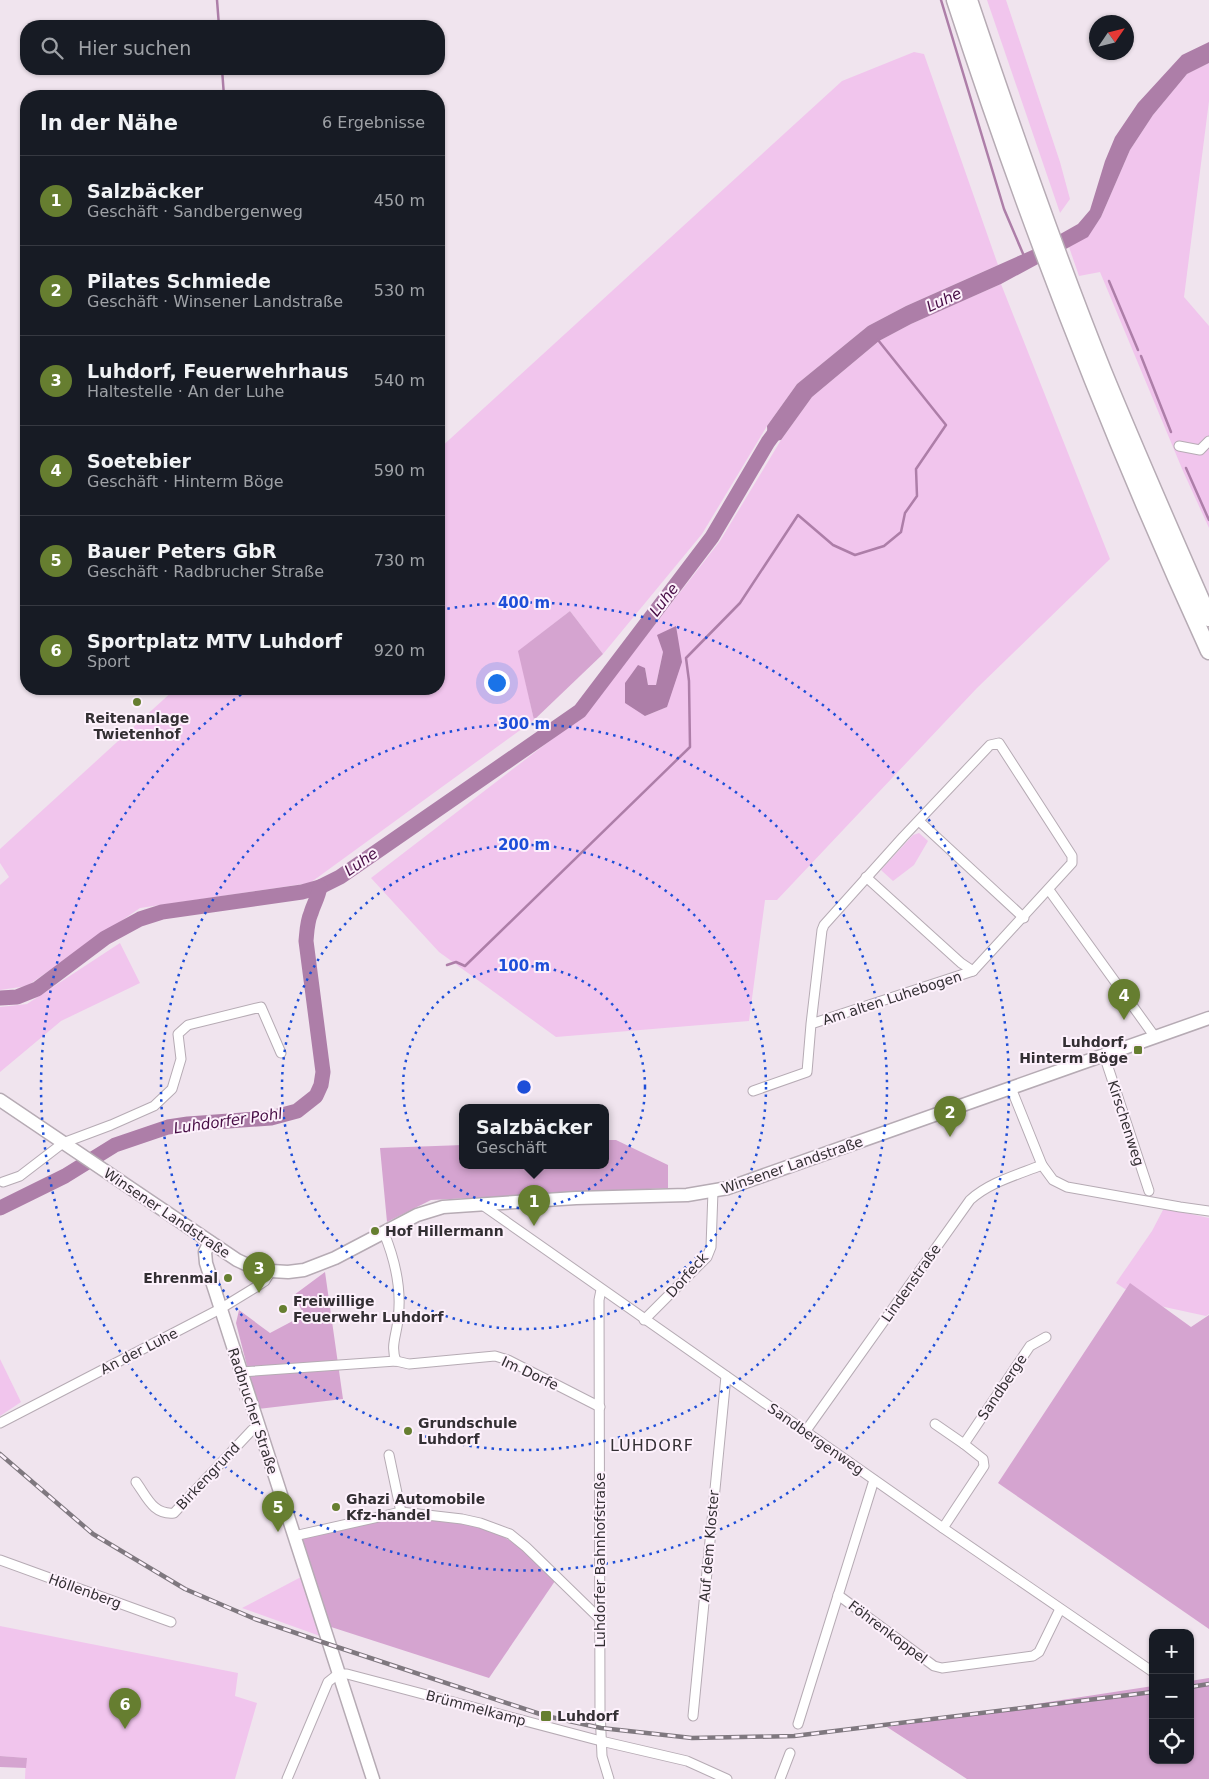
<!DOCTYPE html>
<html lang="de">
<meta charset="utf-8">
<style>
body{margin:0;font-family:"DejaVu Sans",sans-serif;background:#242831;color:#f1f3f6}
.controls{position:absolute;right:15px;bottom:15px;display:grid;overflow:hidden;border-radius:10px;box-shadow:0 1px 4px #0004}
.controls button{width:45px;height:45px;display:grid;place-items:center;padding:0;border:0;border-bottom:1px solid #363941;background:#171b24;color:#f1f3f6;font:25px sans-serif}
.compass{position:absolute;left:1089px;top:15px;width:45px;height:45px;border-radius:50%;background:#171b24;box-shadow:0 1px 4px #0004;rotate:55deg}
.you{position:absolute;left:496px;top:682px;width:18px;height:18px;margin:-12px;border:4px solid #fff;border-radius:50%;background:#1a73e8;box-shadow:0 0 0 8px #1a73e833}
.badge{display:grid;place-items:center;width:32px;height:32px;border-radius:50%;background:#667e30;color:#fff;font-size:16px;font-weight:700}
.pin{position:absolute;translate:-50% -41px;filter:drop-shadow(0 1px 2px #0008)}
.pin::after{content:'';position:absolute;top:26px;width:18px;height:15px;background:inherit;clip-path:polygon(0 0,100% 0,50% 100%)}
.popup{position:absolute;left:459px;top:1104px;width:150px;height:65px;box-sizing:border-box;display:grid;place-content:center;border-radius:10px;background:#171b24;filter:drop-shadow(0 1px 4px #0005);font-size:16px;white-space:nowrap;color:#9ea1a6}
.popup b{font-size:19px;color:#f1f3f6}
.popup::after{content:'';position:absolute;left:50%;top:100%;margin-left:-10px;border:10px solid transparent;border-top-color:#171b24}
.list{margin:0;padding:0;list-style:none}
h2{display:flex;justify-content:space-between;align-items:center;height:65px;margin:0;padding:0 20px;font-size:21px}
h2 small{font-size:16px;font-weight:400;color:#9ea1a6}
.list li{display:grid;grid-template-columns:32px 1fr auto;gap:15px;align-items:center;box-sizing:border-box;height:90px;padding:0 20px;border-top:1px solid #363941}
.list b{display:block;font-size:19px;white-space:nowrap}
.list p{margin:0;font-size:16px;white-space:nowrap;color:#9ea1a6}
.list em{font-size:16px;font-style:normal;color:#9ea1a6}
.icon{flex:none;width:28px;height:28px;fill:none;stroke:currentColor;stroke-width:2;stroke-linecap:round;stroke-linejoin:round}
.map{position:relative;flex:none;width:1209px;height:1779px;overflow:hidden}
.search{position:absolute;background:#171b24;box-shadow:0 1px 4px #0004;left:20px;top:20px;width:425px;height:55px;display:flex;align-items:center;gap:12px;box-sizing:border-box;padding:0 18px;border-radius:20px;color:#9ea1a6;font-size:19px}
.panel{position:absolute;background:#171b24;box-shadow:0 1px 4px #0004;left:20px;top:90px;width:425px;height:605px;border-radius:20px}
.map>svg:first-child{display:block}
</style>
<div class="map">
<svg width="1209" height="1779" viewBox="0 0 1209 1779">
<rect width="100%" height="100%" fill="#f0e4ee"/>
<g fill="#f1c5ed" fill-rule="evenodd">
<polygon points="987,0 1006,0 1060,162 1070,199 1060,213"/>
<polygon points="914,52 924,54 998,265 906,306 868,326 797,384 767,426 702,534 603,654 570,611 519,651 534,720 310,883 140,908 27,986 0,990 0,885 9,877 0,863 0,849 175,689 439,689 439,449 842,81"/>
<polygon points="1209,63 1209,101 1184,297 1209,326 1209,528 1183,471 1100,272 1079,276 1069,247 1088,236 1101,217 1130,150 1153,115 1187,74"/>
<path d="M1001,284l109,275 -133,129 -200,212h-12l-16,121 -193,16 -117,-85 -68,-74 215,-165 134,-172 61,-101 31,-43 67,-56 32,-17zM663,652l4,55 -22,9v-48l3,17h8z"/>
<polygon points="919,833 928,841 914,865 893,881 881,870 913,835"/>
<polygon points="120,943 140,983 61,1021 0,1072 0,1007 27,1004"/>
<polygon points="1164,1208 1209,1218 1209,1314 1206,1316 1146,1303 1116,1283 1152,1231"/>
<polygon points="0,1359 21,1402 0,1416"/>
<polygon points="301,1577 320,1636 242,1608"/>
<polygon points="0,1626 238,1673 235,1696 257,1703 235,1779 25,1779 26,1758 0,1756"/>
</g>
<g fill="#d5a4d0">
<polygon points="570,611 603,654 534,720 518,651"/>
<polygon points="605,1140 616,1140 668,1165 668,1188 431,1200 387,1222 380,1148 463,1145 463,1165 605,1165"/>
<polygon points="325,1272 343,1399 258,1409 236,1323 239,1310 270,1333 304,1315 294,1295"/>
<polygon points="1130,1283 1191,1327 1209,1315 1209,1629 998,1483"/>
<polygon points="399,1515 435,1519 487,1527 524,1549 555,1581 489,1678 328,1626 297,1538"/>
<polygon points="1209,1678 1209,1779 967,1779 887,1727 1153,1686 1153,1760 1190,1760 1190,1681"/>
<polygon points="0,1756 27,1758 26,1768 0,1767"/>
</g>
<g fill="#ad7ea8">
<polygon points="1209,42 1209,63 1187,74 1153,115 1130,150 1101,217 1088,237 1001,284 911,324 879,341 812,397 781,440 768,442 767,426 797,384 868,326 906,306 1032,250 1078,224 1090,210 1105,161 1115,137 1138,103 1182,55"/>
<polygon points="676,626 682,662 667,707 645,716 625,703 625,683 638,665 645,668 648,685 656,685 663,652 657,635"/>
</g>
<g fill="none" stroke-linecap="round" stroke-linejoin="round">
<g stroke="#ad7ea8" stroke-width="2.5">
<polyline points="217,0 219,26"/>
<polyline points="941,0 1004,209 1024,256"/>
<polyline points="222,69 224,96"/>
<polyline points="1109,281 1138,350"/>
<polyline points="1141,356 1171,432"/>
<polyline points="1186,468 1209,520"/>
<polyline points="447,965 456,962 465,966 690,747 689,681 686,658 740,603 798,515 833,545 855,555 884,546 901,532 905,513 917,496 916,469 946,425 878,340"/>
</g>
<g stroke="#ad7ea8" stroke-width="15">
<polyline points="0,998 17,997 37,989 105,938 140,919 162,912 302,892 320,887 340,877 580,711 712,537 768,442 779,427"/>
<path d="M0,1208l65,-32 50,-31 53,-18 20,-3 83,-6 26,-7 19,-15 5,-11 2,-13 -17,-131c1,-10 1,-19 5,-28 3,-10 7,-15 9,-26"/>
</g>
<defs>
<g id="street">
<polyline points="1179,446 1200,450 1209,441"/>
<polyline points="919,821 1024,918"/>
<polyline points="866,877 961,963 973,971"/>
<polyline points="1049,890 1155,1037"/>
<polyline points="1104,1055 1149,1191"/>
<polyline points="1011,1088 1042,1165 1053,1180 1067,1187 1180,1207 1209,1211"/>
<polyline points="753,1091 807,1072 811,1024 973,971 1072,863 1072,856 999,743 990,745 903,837 824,925 822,930 811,1024"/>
<polyline points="3,1182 20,1176 63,1143 111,1125 154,1106 172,1089 181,1059 178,1034 188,1025 261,1007 281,1053"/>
<polyline points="481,1204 943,1528 1153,1672"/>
<path d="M384,1233c11,27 18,57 14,86 -1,15 -8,27 -2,42"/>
<polyline points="601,1290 599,1300 600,1710 602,1756 609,1779"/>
<polyline points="644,1320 707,1257 711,1247 713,1191"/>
<polyline points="241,1372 396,1361 409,1364 495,1356 508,1360 600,1407"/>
<polyline points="0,1423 220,1309 256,1287 265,1281 271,1271"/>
<polyline points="935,1424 964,1444"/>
<path d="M805,1432l165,-232c20,-18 47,-25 72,-35"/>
<polyline points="389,1455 401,1512"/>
<path d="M136,1482c11,15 17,33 38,31l78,-83 6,-4"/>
<polyline points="943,1528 984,1466 983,1459 964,1444 1030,1346 1046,1337"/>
<polyline points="294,1536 401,1512 462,1519 480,1523 510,1534 526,1547 600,1619"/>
<polyline points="0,1560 171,1622"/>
<polyline points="838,1595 934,1666 942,1668 1033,1656 1039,1652 1060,1609"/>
<polyline points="693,1716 726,1376"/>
<polyline points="798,1724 874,1480"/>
<polyline points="287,1779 328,1682 338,1674 347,1674 601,1741 687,1761 727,1779"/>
<polyline points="780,1779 790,1753"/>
</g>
<g id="secondary">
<polyline points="0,1100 237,1260 252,1267 271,1271 288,1272 304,1270 335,1258 417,1215 443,1207 576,1198 687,1195 728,1188 1209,1018"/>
<polyline points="210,1242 205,1252 206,1263 373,1779"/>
</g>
<g id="highway">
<path d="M955,0c72,221 157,439 254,651"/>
<path d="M969,0c42,125 85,249 134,371 34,83 70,165 106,247"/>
</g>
</defs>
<use href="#street" stroke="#b6abb4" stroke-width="11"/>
<use href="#secondary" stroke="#b6abb4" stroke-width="15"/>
<use href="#highway" stroke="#b6abb4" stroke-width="19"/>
<use href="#street" stroke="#fff" stroke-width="9"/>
<use href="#secondary" stroke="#fff" stroke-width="12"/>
<use href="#highway" stroke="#fff" stroke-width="16"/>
<defs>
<g id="rail">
<polyline points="0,1454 93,1534 185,1589 255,1619 328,1644 546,1716 601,1728 692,1738 794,1736 1153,1692"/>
<polyline points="1190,1687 1209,1684"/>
</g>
</defs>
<use href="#rail" stroke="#7f787f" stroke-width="4.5"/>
<use href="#rail" stroke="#fdf1fc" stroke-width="2.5" stroke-dasharray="8" stroke-linecap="butt"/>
</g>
<g fill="none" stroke="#1d4ed8" stroke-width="2.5" stroke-dasharray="2.5 5">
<circle cx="524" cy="1087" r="121"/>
<circle cx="524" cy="1087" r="242"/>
<circle cx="524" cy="1087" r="363"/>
<path d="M440 610A484 484 0 1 1 246 691"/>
</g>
<g fill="#667e30" stroke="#fdf1fc" stroke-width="2">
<circle cx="137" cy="702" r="5"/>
<rect x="1133" y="1045" width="10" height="10" rx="2.5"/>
<circle cx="375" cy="1231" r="5"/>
<circle cx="228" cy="1278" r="5"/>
<circle cx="283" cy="1309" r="5"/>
<circle cx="408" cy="1431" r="5"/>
<circle cx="336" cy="1507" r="5"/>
<rect x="540" y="1710" width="12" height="12" rx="2.5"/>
</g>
<g text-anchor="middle" stroke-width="4" stroke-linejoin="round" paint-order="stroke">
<g font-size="14" font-weight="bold" fill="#332f33" stroke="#fdf1fc" text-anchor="start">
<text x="137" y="723" text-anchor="middle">Reitenanlage<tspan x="137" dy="16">Twietenhof</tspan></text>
<text x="1128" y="1047" text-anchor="end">Luhdorf,<tspan x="1128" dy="16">Hinterm Böge</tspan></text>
<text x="385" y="1236">Hof Hillermann</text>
<text x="218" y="1283" text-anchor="end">Ehrenmal</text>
<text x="293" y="1306">Freiwillige<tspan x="293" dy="16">Feuerwehr Luhdorf</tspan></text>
<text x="418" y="1428">Grundschule<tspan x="418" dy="16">Luhdorf</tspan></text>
<text x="346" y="1504">Ghazi Automobile<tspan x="346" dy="16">Kfz-handel</tspan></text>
<text x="557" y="1721">Luhdorf</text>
</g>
<g font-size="14" fill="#332f33" stroke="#fdf1fc">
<text transform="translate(892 998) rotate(-18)" y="5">Am alten Luhebogen</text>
<text transform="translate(1126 1123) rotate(72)" y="5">Kirschenweg</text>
<text transform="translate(792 1165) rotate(-19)" y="5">Winsener Landstraße</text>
<text transform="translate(167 1213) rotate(34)" y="5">Winsener Landstraße</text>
<text transform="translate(687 1275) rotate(-48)" y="5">Dorfeck</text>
<text transform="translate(911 1283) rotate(-55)" y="5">Lindenstraße</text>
<text transform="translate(139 1351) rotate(-27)" y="5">An der Luhe</text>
<text transform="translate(530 1373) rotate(25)" y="5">Im Dorfe</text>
<text transform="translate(1002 1387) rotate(-56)" y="5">Sandberge</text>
<text transform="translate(253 1411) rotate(72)" y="5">Radbrucher Straße</text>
<text transform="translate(816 1439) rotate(35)" y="5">Sandbergenweg</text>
<text transform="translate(208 1476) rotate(-47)" y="5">Birkengrund</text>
<text transform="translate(709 1546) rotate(-85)" y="5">Auf dem Kloster</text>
<text transform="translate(600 1560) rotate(-90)" y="5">Luhdorfer Bahnhofstraße</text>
<text transform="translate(85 1591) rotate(20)" y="5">Höllenberg</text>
<text transform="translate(888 1632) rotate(37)" y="5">Föhrenkoppel</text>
<text transform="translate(476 1708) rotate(15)" y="5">Brümmelkamp</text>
</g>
<g font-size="15" font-style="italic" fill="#460c44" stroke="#fdf1fc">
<text transform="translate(944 300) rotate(-25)" y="5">Luhe</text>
<text transform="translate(664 600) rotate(-53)" y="5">Luhe</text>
<text transform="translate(361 862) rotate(-35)" y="5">Luhe</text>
<text transform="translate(228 1121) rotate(-8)" y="5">Luhdorfer Pohl</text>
</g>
<g font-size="16" letter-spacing="1" fill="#332f33" stroke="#fdf1fc">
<text x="652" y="1451">LUHDORF</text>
</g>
</g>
<circle cx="524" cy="1087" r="8" fill="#1d4ed8" stroke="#fdf1fc" stroke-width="2.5"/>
<g font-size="15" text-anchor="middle" font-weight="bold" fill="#1d4ed8" stroke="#fdf1fc" stroke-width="4" stroke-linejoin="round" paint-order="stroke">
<text x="524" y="608">400 m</text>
<text x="524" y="729">300 m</text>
<text x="524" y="850">200 m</text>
<text x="524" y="971">100 m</text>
</g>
</svg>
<div class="controls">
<button>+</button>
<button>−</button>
<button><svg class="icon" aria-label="locate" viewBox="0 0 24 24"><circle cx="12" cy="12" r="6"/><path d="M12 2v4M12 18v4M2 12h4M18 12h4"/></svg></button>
</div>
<svg class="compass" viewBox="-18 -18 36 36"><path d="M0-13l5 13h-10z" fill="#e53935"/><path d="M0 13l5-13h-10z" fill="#9ea1a6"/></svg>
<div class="you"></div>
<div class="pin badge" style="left:534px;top:1226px">1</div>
<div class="popup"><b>Salzbäcker</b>Geschäft</div>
<div class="pin badge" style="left:950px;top:1137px">2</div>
<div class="pin badge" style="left:259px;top:1293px">3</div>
<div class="pin badge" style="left:1124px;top:1020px">4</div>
<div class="pin badge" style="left:278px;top:1532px">5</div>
<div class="pin badge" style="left:125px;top:1729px">6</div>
<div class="search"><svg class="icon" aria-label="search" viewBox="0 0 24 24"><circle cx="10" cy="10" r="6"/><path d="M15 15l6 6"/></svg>Hier suchen</div>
<section class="panel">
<h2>In der Nähe<small>6 Ergebnisse</small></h2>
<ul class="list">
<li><span class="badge">1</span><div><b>Salzbäcker</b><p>Geschäft · Sandbergenweg</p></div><em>450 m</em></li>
<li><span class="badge">2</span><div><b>Pilates Schmiede</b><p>Geschäft · Winsener Landstraße</p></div><em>530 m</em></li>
<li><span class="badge">3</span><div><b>Luhdorf, Feuerwehrhaus</b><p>Haltestelle · An der Luhe</p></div><em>540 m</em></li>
<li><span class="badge">4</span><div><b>Soetebier</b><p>Geschäft · Hinterm Böge</p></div><em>590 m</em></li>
<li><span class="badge">5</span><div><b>Bauer Peters GbR</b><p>Geschäft · Radbrucher Straße</p></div><em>730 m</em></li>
<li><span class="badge">6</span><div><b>Sportplatz MTV Luhdorf</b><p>Sport</p></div><em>920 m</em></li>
</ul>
</section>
</div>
